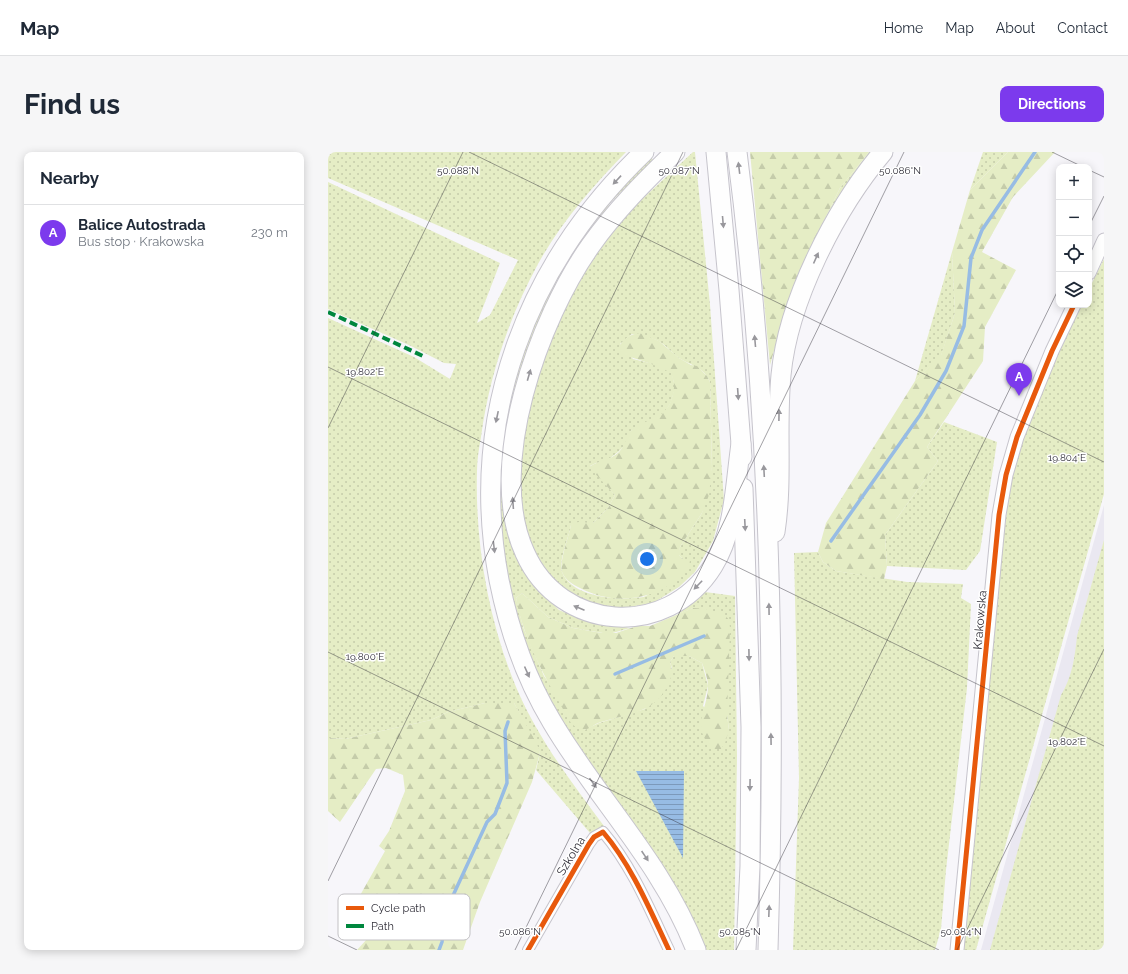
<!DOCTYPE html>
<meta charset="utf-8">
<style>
body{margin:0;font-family:Raleway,sans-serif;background:#f6f6f7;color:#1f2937}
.controls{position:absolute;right:12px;top:12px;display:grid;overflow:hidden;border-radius:8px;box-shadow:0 2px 10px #0003}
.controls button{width:36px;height:36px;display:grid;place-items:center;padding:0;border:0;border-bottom:1px solid #e0e1e3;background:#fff;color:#1f2937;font:20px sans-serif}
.you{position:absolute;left:319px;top:407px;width:14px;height:14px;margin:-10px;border:3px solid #fff;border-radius:50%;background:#1a73e8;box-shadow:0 0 0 6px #1a73e833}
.badge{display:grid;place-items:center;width:26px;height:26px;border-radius:50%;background:#7c3aed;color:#fff;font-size:13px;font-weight:700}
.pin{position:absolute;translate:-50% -33px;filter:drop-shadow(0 1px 2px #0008)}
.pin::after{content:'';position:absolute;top:21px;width:14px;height:12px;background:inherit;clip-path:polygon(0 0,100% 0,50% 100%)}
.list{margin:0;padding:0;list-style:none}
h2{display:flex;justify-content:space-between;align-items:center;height:52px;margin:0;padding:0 16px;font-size:17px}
h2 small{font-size:13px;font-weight:400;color:#747a83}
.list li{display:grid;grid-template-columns:26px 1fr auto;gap:12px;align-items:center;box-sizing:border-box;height:56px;padding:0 16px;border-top:1px solid #e0e1e3}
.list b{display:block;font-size:15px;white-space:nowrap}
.list p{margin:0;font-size:13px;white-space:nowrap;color:#747a83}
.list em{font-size:13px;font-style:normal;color:#747a83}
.icon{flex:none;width:22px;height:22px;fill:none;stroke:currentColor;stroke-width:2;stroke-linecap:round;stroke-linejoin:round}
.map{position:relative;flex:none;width:776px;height:798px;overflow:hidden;border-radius:8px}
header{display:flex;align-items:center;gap:24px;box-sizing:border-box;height:56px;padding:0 20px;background:#fff;border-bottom:1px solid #e0e1e3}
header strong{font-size:19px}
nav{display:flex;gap:22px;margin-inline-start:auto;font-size:14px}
.intro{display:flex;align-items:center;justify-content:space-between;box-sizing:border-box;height:96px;padding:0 24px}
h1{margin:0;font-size:28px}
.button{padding:10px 18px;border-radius:8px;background:#7c3aed;color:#fff;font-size:14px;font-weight:700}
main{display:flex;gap:24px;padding:0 24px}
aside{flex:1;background:#fff;border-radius:8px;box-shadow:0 2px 10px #0003}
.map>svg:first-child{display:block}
</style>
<header>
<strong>Map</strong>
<nav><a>Home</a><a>Map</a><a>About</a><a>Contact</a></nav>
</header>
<div class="intro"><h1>Find us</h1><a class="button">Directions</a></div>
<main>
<aside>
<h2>Nearby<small></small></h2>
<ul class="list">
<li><span class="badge">A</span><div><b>Balice Autostrada</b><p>Bus stop · Krakowska</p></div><em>230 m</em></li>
</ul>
</aside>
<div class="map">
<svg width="776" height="798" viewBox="0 0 776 798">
<defs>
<pattern id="grass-dots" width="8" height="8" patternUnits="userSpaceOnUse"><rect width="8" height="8" fill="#e5edc5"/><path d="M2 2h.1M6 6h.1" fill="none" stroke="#c5ccaa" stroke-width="1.8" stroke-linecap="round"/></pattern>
<pattern id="forest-firs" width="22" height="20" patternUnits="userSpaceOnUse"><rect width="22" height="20" fill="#e5edc5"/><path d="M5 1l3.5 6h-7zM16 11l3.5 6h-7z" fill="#c5ccaa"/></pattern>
<pattern id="water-rules" width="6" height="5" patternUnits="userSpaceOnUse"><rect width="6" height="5" fill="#97bce4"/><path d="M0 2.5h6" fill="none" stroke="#7c99ba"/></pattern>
</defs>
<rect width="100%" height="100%" fill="#f7f6fa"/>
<polygon fill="#eae8f1" points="776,353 776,798 653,798"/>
<g fill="url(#grass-dots)" fill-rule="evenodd">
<path d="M0,0h298c-32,33 -65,70 -88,112 -29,53 -49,113 -57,173 -2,11 -4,23 -4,34 -2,68 10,142 35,206 21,55 57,102 92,149l-14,7 -54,-63 4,-17 -26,-50h-29l-37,9 -17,8 -86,19 -17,-1v-420l86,39 36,22 6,-15 -12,-1 -33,-17 -83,-37v-127l172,81 -23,60 13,-8 28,-55 -190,-82z"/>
<path d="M365,0h2l15,153 14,195 -11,41 -18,31 -16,15 -26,16 -36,6 -26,-3 -25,-14 -26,-25 -14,-30 -7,-39v-41l7,-46 17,-58 48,-96 34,-42zM304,182c9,2 20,3 28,8 7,4 12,11 19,16 13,8 25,9 31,24l2,85 -10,46 -22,34 -2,7 5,5c-7,8 -29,33 -37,37 -3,2 -9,1 -12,2 -21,2 -63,-2 -72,-26 -4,-10 7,-35 9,-47l22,-2 15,-15 7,-13 -25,-29 6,-3 9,-1 13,-10 7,-7 6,-14 33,-17 7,-12 4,-14 -3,-15 -14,-8 -25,-6 -13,-15z"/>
<polygon points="541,0 544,0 528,19 485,91 512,36"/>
<polygon points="655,0 680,0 642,38"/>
<polygon points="323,5 325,8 283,50 255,91 209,175 189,228 181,272 187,401 205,432 231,458 255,468 302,476 281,482 245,476 220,465 194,441 188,446 195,475 216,524 256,578 271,571 317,557 344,516 342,510 346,504 361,504 374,511 380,534 375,554 401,578 399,563 365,456 349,463 377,440 407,444 409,604 406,798 376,798 239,581 192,488 179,437 170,369 170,306 178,251 195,193 215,149 243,99 276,56"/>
<polygon points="624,100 627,161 613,204 587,229"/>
<polygon points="776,107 776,342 648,798 636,798 673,407 683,326 700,268 722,218 753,153 761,153 761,137"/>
<polygon points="616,270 669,290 652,399 638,418 559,414 557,383 610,309 599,295"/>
<path d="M776,388v410h-114l71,-255c11,-18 14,-38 16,-59z"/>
<polygon points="490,400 495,410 508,419 579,430 635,432 633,446 643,452 639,536 618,718 613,777 607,798 465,798 471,626 466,401"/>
</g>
<g fill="url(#forest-firs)">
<polygon points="422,0 541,0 512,36 485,91 459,153 442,213"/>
<polygon points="680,0 727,0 685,45 654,100 688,118 657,175 655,209 599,295 610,309 557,383 559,414 556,427 508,419 495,410 490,400 498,371 587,229 613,203 627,161 624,100 642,38"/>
<path d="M312,181l19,8 20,17 12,7 6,1 10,10 3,6 2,85 -3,28 -7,18 -22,34 -1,8 4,4 7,1c-1,11 -7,15 -15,21 -27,21 -65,23 -95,7 -8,-4 -15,-8 -18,-16 -3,-10 7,-36 9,-47l7,-3 15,1 15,-15 7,-13 -26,-28c10,-7 20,-6 30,-15 6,-6 7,-16 12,-21 17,-15 36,-10 42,-37 2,-8 1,-13 -2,-21 -17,-10 -35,-13 -54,-21 3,-11 12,-18 23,-19z"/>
<path d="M194,441l26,24 25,11 29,5h14l21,-7h13l43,-18 13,1 19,6 4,5 1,8 -3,87 2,15 -4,13 -4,6h-8c-23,-23 -6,-37 -5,-62 0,-8 -3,-16 -6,-24l-13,-7h-15l-4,6c3,9 2,14 -2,23 -13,29 -43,29 -70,38 -4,2 -9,6 -14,7 -5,0 -10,-4 -13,-7 -22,-39 -47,-80 -55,-125z"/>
<polygon points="157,551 186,551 209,592 212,601 204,630 152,750 135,798 29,798 50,775 50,770 21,763 57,699 51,694 61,679 77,639 75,623 58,616 48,617 12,670 0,659 0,586 17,587 103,568 120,560"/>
</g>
<polygon fill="url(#water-rules)" points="308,619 356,619 355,706"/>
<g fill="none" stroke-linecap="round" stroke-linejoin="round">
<g stroke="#97bce4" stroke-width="3.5">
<polyline points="503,389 592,263 618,219 636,174 643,106 654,78 707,0"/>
<polyline points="287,522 376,484"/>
<polyline points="111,798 114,790 116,763 159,670 167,662 179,631 177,579 180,570"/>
</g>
<defs>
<path id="minor" d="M200,798l61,-106 5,-7 9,-5c29,34 47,78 66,118"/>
<g id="tertiary">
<polyline points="761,121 776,88"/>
<polyline points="629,798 671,363 678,323 689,285 724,199 746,153"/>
</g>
<g id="motorway">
<path d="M316,0c-118,113 -176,265 -145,428 10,50 27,99 53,142 46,78 111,142 144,228"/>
<path d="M347,0c-30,29 -60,59 -84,93 -52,73 -106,222 -66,308 35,79 142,87 188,13 22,-35 22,-82 28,-122"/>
<polyline points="388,0 401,138 414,305"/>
<path d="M409,0c34,264 39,532 31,798"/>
<polyline points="415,336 423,575 422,714 418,798"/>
<path d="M447,380c8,-52 1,-104 6,-157 7,-74 54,-166 102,-223"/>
</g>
</defs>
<use href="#minor" stroke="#c6c4cc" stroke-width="12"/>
<use href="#tertiary" stroke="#c6c4cc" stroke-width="15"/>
<use href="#motorway" stroke="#c6c4cc" stroke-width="21"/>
<use href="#minor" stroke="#fefefe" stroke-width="10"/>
<use href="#tertiary" stroke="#fefefe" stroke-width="13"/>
<use href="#motorway" stroke="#fefefe" stroke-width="19"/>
<polyline stroke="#00873e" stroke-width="4" stroke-dasharray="8 4" stroke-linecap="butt" points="0,160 95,204"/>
<defs>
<g id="cycleway">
<path d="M200,798l61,-106 5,-7 9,-5c29,34 47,78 66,118"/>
<polyline points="629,798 671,363 678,323 689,285 724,199 746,153"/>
</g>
</defs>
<use href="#cycleway" stroke="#fff" stroke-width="8"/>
<use href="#cycleway" stroke="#e8590c" stroke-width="5"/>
</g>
<defs><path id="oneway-solid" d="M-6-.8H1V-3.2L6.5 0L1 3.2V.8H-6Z"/></defs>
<g fill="#98979c">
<use href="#oneway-solid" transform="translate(411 16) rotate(-97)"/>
<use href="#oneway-solid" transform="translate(289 28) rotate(133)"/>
<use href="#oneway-solid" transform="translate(395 70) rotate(85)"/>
<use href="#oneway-solid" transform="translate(488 106) rotate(-66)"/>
<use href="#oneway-solid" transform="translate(427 189) rotate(-95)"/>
<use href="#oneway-solid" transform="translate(201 223) rotate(-74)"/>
<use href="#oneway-solid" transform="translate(410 242) rotate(86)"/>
<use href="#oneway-solid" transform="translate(451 263) rotate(-89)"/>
<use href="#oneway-solid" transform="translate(169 265) rotate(102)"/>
<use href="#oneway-solid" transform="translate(436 319) rotate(-93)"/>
<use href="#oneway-solid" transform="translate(185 351) rotate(-94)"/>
<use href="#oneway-solid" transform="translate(417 373) rotate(87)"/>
<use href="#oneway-solid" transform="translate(166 395) rotate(83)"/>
<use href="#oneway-solid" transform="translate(370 433) rotate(134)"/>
<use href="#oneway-solid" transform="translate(251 456) rotate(-157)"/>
<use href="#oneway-solid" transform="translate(441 457) rotate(-91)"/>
<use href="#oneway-solid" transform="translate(421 503) rotate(89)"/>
<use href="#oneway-solid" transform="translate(199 520) rotate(66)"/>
<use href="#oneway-solid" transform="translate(443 587) rotate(-91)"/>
<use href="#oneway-solid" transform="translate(265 631) rotate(54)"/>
<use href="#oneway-solid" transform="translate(422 633) rotate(91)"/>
<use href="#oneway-solid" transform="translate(317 704) rotate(56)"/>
<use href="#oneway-solid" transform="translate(441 759) rotate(-88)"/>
</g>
<path fill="none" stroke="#32303a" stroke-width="1" stroke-opacity="0.45" d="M141,0l635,310M724,0l31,15M761,18l15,7M761,74l15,-30M0,215l776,379M0,276l135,-276M0,500l611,298M0,729l355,-729M0,784l29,14M187,798l389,-798M408,798l323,-662M629,798l147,-301"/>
<g text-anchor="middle" stroke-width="3" stroke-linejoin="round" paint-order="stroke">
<g font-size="12" fill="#32303a" stroke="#fff">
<text transform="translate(652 468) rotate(-85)" y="4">Krakowska</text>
<text transform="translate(243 704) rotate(-59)" y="4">Szkolna</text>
</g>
</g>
<rect x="10" y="742" width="132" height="46" rx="6" fill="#fff" stroke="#c2c1c4" stroke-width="1"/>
<rect x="18" y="754" width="18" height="4" fill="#e8590c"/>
<rect x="18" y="772" width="18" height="4" fill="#00873e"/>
<g font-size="11" fill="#32303a">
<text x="43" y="760">Cycle path</text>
<text x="43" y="778">Path</text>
</g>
<g font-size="10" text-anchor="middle" fill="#32303a" stroke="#fff" stroke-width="3" stroke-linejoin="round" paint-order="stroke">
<text x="130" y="22">50.088°N</text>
<text x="351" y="22">50.087°N</text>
<text x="572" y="22">50.086°N</text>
<text x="37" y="223">19.802°E</text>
<text x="739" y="309">19.804°E</text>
<text x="37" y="508">19.800°E</text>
<text x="739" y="593">19.802°E</text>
<text x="192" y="783">50.086°N</text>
<text x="412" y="783">50.085°N</text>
<text x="633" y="783">50.084°N</text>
</g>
</svg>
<div class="controls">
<button>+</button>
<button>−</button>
<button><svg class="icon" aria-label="locate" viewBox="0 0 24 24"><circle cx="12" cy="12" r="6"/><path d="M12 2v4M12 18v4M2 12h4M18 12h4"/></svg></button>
<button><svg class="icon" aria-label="layers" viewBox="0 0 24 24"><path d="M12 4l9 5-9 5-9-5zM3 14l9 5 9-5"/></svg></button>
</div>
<div class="you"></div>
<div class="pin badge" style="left:691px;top:244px">A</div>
</div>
</main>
